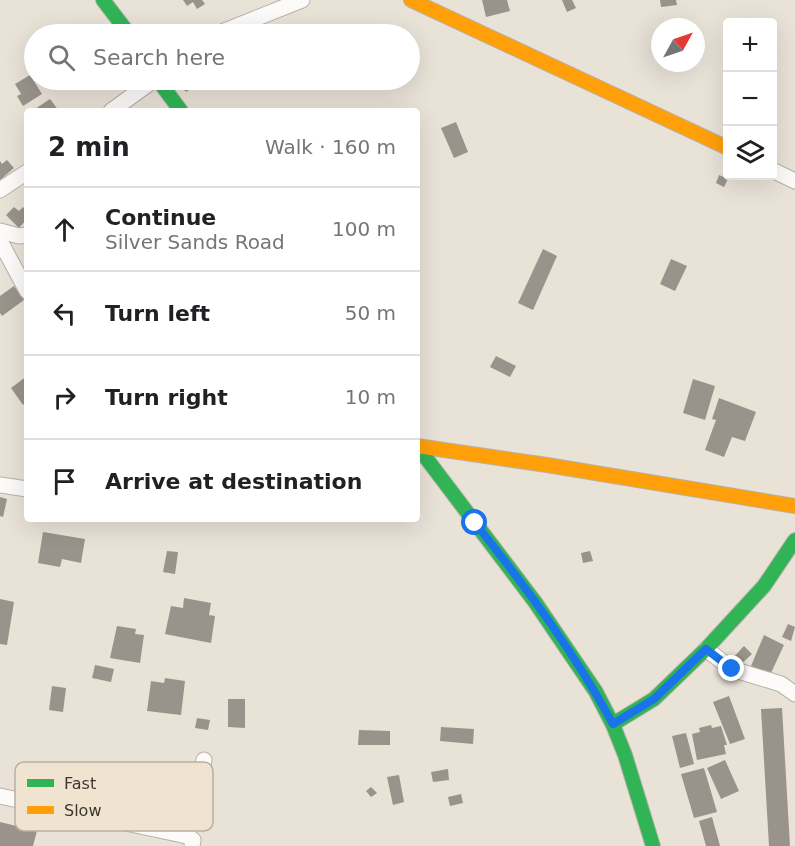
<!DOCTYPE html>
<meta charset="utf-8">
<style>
body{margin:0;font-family:"DejaVu Sans",sans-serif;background:#f2f2f2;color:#202124}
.controls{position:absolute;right:18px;top:18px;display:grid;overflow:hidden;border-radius:6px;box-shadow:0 6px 24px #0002}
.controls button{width:54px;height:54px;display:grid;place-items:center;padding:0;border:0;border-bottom:2px solid #e0e0e0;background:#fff;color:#202124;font:30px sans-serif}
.compass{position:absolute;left:651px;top:18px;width:54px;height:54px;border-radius:50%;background:#fff;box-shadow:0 6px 24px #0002;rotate:50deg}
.stop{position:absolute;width:18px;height:18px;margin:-14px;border:4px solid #1a73e8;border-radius:50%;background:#fff}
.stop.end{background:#1a73e8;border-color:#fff;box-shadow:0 2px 6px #0008}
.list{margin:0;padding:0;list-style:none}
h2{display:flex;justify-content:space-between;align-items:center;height:78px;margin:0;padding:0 24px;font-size:26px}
h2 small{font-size:20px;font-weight:400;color:#757577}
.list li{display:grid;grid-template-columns:39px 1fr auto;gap:18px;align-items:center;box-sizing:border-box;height:84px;padding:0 24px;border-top:2px solid #e0e0e0}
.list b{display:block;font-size:22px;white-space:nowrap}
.list p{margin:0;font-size:20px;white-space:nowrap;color:#757577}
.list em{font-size:20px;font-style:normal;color:#757577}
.icon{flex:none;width:33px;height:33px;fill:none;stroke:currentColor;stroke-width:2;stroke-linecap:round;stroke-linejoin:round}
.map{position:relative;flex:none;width:795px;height:846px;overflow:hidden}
.search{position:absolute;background:#fff;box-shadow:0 6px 24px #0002;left:24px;top:24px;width:396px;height:66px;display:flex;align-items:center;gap:15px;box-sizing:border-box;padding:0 21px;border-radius:33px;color:#757577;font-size:22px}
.panel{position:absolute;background:#fff;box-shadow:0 6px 24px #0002;left:24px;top:108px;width:396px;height:414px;border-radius:6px}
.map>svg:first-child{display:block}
</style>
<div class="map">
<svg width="795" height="846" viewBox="0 0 795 846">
<rect width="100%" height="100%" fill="#e8e2d7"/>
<g fill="#99938b">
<polygon points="183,0 202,0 205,4 197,9 193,2 187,6"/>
<polygon points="482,0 507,0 510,11 486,17"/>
<polygon points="562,0 572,0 576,8 567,12"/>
<polygon points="660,0 676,0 677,5 661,7"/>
<polygon points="30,75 42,94 23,106 17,96 21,94 15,84"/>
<polygon points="180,80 193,80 197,84 186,92 178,82"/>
<polygon points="50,99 59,111 32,111"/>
<polygon points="456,122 468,152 454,158 441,128"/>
<polygon points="7,160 14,168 0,180 0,161 2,164"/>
<polygon points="719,175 728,179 724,187 716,183"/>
<polygon points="14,207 19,211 23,207 27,211 27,219 19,228 6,215"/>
<polygon points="543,249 557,256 533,310 518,303"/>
<polygon points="671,259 687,266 675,291 660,284"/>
<polygon points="14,286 24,300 2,316 0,313 0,296"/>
<polygon points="496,356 516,366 510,377 490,367"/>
<polygon points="27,376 27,402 23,405 11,388"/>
<polygon points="693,379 715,386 705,420 683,413"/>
<polygon points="719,398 756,412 745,441 732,437 724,457 705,450 716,420 712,419"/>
<polygon points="0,497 7,499 3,517 0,516"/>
<polygon points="43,532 85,539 81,563 62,559 60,567 38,563"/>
<polygon points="167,551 178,552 175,574 163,572"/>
<polygon points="590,551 593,561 583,563 581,553"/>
<polygon points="184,598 211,603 209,615 215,616 211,643 165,634 171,606 183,608"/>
<polygon points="0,599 14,602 7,645 0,644"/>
<polygon points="788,624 795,627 791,641 782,637"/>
<polygon points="117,626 136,629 135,634 144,635 140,663 110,658"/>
<polygon points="764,635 784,645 770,675 751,666"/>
<polygon points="744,646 752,654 738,667 731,660"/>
<polygon points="95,665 114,669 111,682 92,678"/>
<polygon points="165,678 185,681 181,715 147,711 151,681 164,683"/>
<polygon points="52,686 66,688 63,712 49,710"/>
<polygon points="729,696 745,739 730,744 713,702"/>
<polygon points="228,699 245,699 245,728 228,727"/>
<polygon points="782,708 790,846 769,846 761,709"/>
<polygon points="197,718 210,720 208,730 195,728"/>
<polygon points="711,725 712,728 721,726 727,745 724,745 726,754 697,760 692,734 700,732 699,728"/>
<polygon points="441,727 474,729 473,744 440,741"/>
<polygon points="359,730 390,731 390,745 358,745"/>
<polygon points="686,733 694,764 680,768 672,736"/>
<polygon points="725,760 739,791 721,799 707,768"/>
<polygon points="704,768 717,812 694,818 681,774"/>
<polygon points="448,769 449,780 433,782 431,772"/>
<polygon points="399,775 404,802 393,805 387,777"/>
<polygon points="371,787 377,793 371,797 366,791"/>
<polygon points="461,794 463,803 450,806 448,797"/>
<polygon points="712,817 720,846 706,846 699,821"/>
<polygon points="0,822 37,831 33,846 0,846"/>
</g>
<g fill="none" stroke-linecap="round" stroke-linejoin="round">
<defs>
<g id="street">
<polyline points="217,34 302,0"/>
<polyline points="111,111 154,80"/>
<polyline points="772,170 795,181"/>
<polyline points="0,190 27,172"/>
<polyline points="0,231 19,236 27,235"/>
<polyline points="0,241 27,291"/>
<polyline points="0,485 27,489"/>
<polyline points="706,649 732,669 781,684 795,694"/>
<polyline points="0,796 187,836"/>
<polyline points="192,846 193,840 187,836 204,760"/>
</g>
<g id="fast">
<polyline points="103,0 129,34"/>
<polyline points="158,80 181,111"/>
<polyline points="417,446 535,602 596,692 613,725 625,755 653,846"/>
<polyline points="613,724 654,699 706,649 764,586 795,540"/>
</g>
<g id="slow">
<polyline points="411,0 728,148"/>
<polyline points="417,446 547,465 795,506"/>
</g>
</defs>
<use href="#street" stroke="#b7b2a9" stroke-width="17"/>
<use href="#fast" stroke="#b7b2a9" stroke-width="16"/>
<use href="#slow" stroke="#b7b2a9" stroke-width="16"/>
<use href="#street" stroke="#fcfbf9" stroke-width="15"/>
<use href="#fast" stroke="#30b455" stroke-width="14"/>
<use href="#slow" stroke="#ff9f0a" stroke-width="14"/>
</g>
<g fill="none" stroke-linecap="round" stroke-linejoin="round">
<path stroke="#1a73e8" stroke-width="8" d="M475,523c51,64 99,129 138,201l41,-25 52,-50 26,20"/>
</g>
<rect x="15" y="762" width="198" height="69" rx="9" fill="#f0e3cf" stroke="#baaf9f" stroke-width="1.5"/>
<rect x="27" y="779" width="27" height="8" fill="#30b455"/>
<rect x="27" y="806" width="27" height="8" fill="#ff9f0a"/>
<g font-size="16" fill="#3c372f">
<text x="64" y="789">Fast</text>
<text x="64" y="816">Slow</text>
</g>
</svg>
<div class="controls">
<button>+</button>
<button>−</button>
<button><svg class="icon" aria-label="layers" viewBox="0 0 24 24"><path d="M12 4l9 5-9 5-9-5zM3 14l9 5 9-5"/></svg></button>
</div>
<svg class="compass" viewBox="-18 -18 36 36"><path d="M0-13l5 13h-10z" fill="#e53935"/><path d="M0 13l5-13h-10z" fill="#757577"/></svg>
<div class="stop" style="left:475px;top:523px"></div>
<div class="stop end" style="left:732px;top:669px"></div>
<div class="search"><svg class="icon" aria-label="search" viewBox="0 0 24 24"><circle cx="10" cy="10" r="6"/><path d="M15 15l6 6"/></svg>Search here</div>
<section class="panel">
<h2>2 min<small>Walk · 160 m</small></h2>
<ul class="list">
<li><svg class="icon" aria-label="ahead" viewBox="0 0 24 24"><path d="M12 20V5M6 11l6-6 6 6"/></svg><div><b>Continue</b><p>Silver Sands Road</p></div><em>100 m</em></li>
<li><svg class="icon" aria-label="left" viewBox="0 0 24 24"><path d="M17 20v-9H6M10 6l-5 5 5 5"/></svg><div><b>Turn left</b></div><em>50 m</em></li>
<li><svg class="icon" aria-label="right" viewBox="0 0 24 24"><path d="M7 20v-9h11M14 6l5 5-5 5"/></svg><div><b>Turn right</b></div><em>10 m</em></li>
<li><svg class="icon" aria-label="arrive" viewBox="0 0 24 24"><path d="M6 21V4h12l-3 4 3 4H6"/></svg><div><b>Arrive at destination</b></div></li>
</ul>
</section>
</div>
